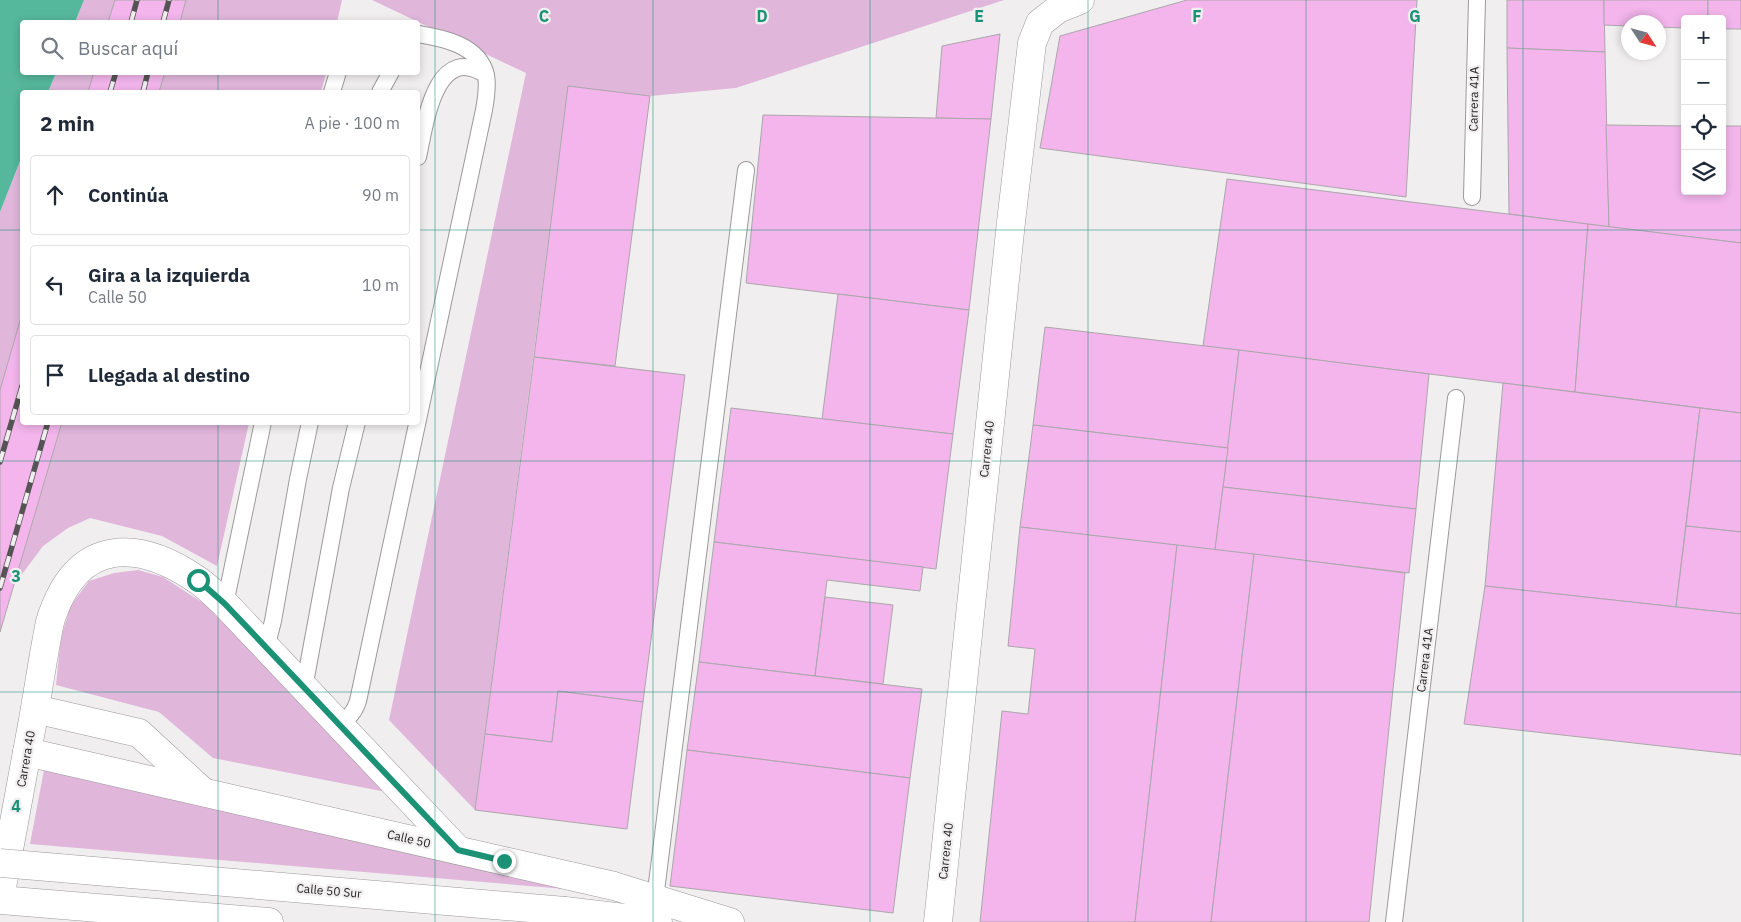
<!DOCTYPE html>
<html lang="es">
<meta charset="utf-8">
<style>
body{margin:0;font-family:"IBM Plex Sans",sans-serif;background:#f2f2f3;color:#1f2937}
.controls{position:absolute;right:15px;top:15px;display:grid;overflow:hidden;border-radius:5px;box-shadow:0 2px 8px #0003}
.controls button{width:45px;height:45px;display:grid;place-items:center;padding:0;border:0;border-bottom:1px solid #e0e1e3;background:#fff;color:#1f2937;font:25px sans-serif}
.compass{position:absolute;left:1621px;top:15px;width:45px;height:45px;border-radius:50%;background:#fff;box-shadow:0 2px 8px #0003;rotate:126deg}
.stop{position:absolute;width:15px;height:15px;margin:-11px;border:4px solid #1b9276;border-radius:50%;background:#fff}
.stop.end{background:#1b9276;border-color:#fff;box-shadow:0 1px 5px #0008}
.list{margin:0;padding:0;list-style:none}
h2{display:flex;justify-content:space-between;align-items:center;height:65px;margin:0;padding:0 20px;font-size:21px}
h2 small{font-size:16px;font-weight:400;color:#747a83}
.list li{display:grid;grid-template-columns:32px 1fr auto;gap:15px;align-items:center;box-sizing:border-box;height:80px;margin:0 10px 10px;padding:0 10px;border:1px solid #e0e1e3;border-radius:5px}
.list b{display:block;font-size:19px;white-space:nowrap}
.list p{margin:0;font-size:16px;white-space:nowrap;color:#747a83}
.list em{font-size:16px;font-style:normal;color:#747a83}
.icon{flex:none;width:28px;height:28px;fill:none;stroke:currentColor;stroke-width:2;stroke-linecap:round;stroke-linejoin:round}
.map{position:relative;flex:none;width:1741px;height:922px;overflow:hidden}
.search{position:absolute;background:#fff;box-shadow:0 2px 8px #0003;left:20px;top:20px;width:400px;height:55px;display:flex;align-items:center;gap:12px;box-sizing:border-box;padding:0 18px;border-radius:5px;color:#747a83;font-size:19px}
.panel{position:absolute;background:#fff;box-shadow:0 2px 8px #0003;left:20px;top:90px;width:400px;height:335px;border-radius:5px}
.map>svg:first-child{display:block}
</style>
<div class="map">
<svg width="1741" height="922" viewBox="0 0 1741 922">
<rect width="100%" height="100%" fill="#f1eef0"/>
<g fill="#e0b6db">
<polygon points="84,0 115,0 108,22 75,22"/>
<polygon points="186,0 342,0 337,22 180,22"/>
<polygon points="372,0 1004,0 736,88 650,96 568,87 475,810 389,720 526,73"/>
<polygon points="56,73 94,73 88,92 48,92"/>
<polygon points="165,73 165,72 326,73 321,92 159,92"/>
<polygon points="22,156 22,314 0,390 0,212"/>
<polygon points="62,423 249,423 217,566 162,536 90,518 68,528 43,546 14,585"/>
<polygon points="138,570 163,577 203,603 263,662 386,792 213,758 159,712 56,685 61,637 71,605 89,581 114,573"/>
<polygon points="44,770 565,889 30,844"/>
</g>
<polygon fill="#55b79b" points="0,0 84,0 75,22 22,22 22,72 56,73 48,92 22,92 22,156 0,212"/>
<g fill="#f3b5ec" stroke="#aaa7aa">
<polygon points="115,0 186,0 180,22 108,22"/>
<polygon points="1187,0 1417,0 1406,197 1040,148 1060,36"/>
<polygon points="1507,0 1604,0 1605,52 1507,48"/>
<polygon points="1604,0 1708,0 1708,19 1685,19 1685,28 1658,27 1658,22 1628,22 1628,26 1604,25"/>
<polygon points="1708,0 1741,0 1741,29 1722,29 1722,19 1708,19"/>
<polygon points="1000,34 991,119 936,118 942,46"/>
<polygon points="1507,48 1605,52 1609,227 1509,214"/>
<polygon points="94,72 165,72 159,92 88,92"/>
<polygon points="568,86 650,96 615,366 534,357"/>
<polygon points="763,115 991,119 969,310 746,283"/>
<polygon points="1606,125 1685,126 1685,191 1722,191 1722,126 1741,126 1741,243 1609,227"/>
<polygon points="1227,179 1588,224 1575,392 1203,346"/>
<polygon points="1588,224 1741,243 1741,413 1575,392"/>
<polygon points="838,294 969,310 953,434 822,419"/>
<polygon points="22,314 22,422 62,422 0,632 0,390"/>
<polygon points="1045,327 1239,350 1228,448 1033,425"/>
<polygon points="1239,350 1429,374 1416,509 1223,487"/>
<polygon points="534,357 685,375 643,702 558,691 552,742 485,734"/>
<polygon points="1503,383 1700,408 1676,607 1485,586"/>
<polygon points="731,408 953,434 936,569 714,542"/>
<polygon points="1700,408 1741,413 1741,532 1686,526"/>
<polygon points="1033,425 1228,448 1215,550 1020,527"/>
<polygon points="1223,487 1416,509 1409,573 1215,550"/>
<polygon points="1686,526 1741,532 1741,614 1676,607"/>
<polygon points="1020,527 1177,545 1135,922 980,922 1002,711 1028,714 1035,649 1008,646"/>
<polygon points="714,542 923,567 920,591 827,580 815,676 699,662"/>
<polygon points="1177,545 1254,554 1211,922 1135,922"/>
<polygon points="1254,554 1405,573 1369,922 1211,922"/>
<polygon points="1485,586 1741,614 1741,755 1464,724"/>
<polygon points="825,597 893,605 883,684 815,676"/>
<polygon points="699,662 922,689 910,778 687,750"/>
<polygon points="558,691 643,702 627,829 475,810 485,734 552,742"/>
<polygon points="687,750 910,778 893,913 670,886"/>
</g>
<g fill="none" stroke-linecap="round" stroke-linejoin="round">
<defs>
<g id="lane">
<polyline points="332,92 338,72"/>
<polyline points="380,92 391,72"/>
<path d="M418,157c7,-32 17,-116 68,-82"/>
<polyline points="1472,197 1477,0"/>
<polyline points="225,604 263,422"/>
<polyline points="266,648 273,621 298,479 310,422"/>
<polyline points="304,688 341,488 357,422"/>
<path d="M338,724c11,-6 16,-11 20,-23l126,-591c2,-11 4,-24 2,-35 -7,-30 -43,-37 -68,-41"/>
<polyline points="654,907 746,170"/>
<polyline points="1394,922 1456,398"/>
</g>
<g id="street">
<polyline points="35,709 139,733 201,790"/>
<polyline points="27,752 614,886 730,922"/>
<path d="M0,898c11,-58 21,-115 32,-173 5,-27 9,-55 14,-82 2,-10 3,-21 7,-30 27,-75 85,-73 143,-34 11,7 20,17 29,25l233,246"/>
<polyline points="938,922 1011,222 1032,43 1040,23 1058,9 1080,0"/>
</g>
<g id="secondary">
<polyline points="0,900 269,922"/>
<polyline points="565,911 658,922"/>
</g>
</defs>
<use href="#lane" stroke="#9c999b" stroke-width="18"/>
<use href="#street" stroke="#9c999b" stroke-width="29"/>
<use href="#secondary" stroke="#9c999b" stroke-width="29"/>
<use href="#lane" stroke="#fff" stroke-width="16"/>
<use href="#street" stroke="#fff" stroke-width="28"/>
<use href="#secondary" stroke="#fff" stroke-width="28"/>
<defs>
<g id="rail">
<polyline points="131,22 137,0"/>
<polyline points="163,22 169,0"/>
<polyline points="110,92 116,72"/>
<polyline points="143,92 148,72"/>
<polyline points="0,462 22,386"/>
<polyline points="0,588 48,422"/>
</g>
</defs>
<use href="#rail" stroke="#555454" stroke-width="5.5"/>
<use href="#rail" stroke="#f1eef0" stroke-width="4" stroke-dasharray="11" stroke-linecap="butt"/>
<defs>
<polyline id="secondary-bridge" points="0,863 565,911"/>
</defs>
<use href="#secondary-bridge" stroke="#9c999b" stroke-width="29" stroke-linecap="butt"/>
<use href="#secondary-bridge" stroke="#fff" stroke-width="28"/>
</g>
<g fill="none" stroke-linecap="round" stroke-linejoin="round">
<polyline stroke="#1b9276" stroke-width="6" points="198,580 225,604 458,850 504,861"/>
</g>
<path fill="none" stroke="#1b9276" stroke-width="1" stroke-opacity="0.55" d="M218,0v22M435,0v922M653,0v922M870,0v922M1088,0v922M1306,0v922M1523,0v922M218,72v20M0,230h22M418,230h1323M218,422v500M0,461h1741M0,692h1741"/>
<g text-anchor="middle" stroke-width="4.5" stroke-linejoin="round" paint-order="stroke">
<g font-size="12" fill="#252424" stroke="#f1eef0">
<text transform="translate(1474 99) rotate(-89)" y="4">Carrera 41A</text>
<text transform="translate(987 449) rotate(-84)" y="4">Carrera 40</text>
<text transform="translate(1425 660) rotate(-83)" y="4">Carrera 41A</text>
<text transform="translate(26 759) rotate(-80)" y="4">Carrera 40</text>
<text transform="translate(409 839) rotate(13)" y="4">Calle 50</text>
<text transform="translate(946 851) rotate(-84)" y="4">Carrera 40</text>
<text transform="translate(329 891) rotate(5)" y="4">Calle 50 Sur</text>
</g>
</g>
<g font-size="16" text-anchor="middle" font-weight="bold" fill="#1b9276" stroke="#f1eef0" stroke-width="4.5" stroke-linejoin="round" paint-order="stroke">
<text x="544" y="22">C</text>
<text x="762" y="22">D</text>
<text x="979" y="22">E</text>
<text x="1197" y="22">F</text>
<text x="1415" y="22">G</text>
<text x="16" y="582">3</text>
<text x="16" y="812">4</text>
</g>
</svg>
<div class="controls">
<button>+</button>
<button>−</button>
<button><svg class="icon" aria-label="locate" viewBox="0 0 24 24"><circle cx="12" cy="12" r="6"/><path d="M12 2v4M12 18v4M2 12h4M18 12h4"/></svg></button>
<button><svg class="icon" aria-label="layers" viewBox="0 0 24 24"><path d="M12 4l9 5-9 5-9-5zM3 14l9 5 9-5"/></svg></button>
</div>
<svg class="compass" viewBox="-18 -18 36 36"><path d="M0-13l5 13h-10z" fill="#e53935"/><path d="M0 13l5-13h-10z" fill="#747a83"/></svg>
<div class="stop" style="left:198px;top:580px"></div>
<div class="stop end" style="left:504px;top:861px"></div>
<div class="search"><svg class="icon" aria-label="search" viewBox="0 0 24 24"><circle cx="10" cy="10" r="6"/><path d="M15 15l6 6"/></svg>Buscar aquí</div>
<section class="panel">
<h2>2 min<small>A pie · 100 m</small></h2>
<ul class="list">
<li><svg class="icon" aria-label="ahead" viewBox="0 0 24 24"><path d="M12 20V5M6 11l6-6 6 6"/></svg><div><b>Continúa</b></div><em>90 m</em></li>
<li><svg class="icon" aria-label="left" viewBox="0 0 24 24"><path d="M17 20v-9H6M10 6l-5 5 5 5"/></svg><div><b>Gira a la izquierda</b><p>Calle 50</p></div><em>10 m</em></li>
<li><svg class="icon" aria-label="arrive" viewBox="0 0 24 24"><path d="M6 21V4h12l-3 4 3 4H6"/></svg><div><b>Llegada al destino</b></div></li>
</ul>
</section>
</div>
